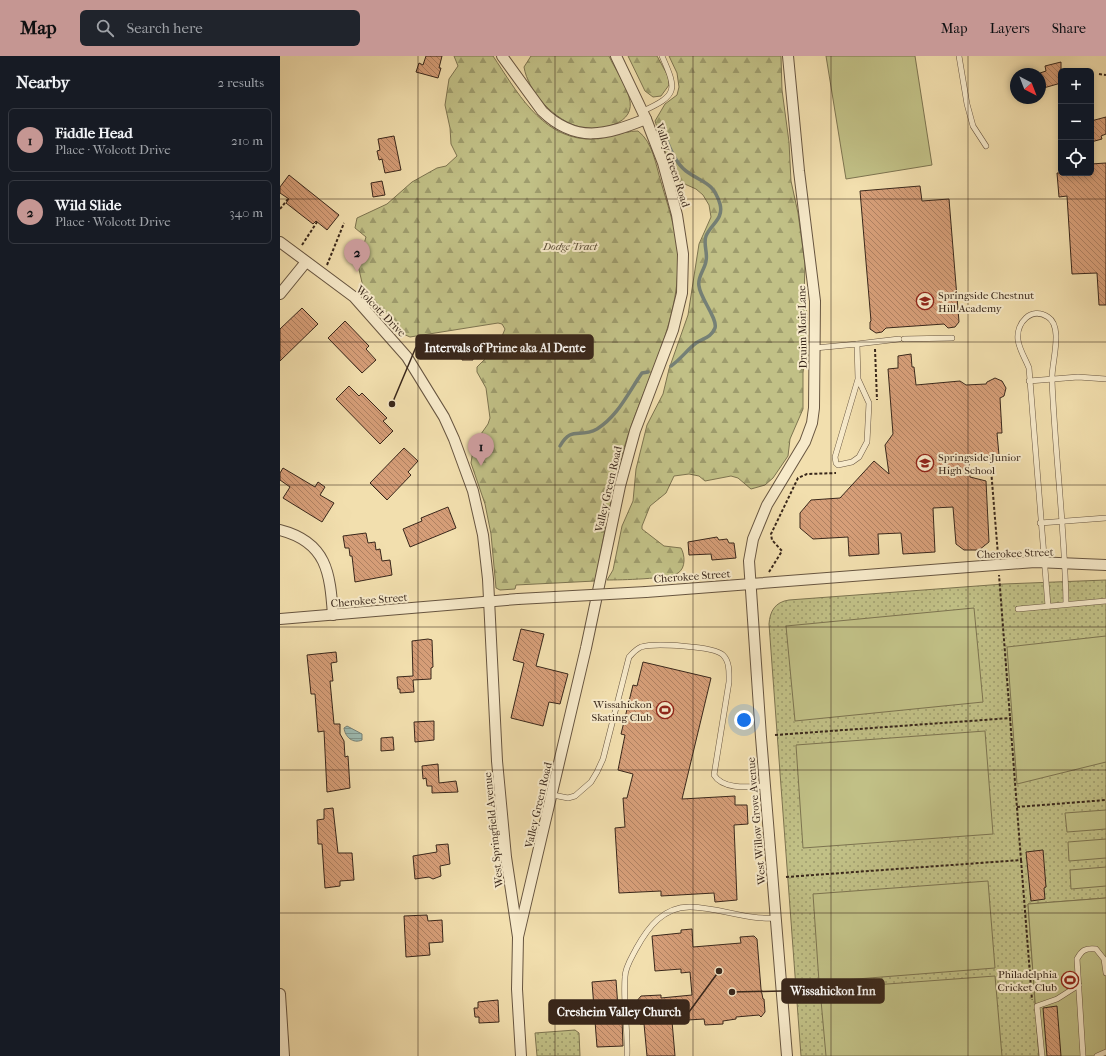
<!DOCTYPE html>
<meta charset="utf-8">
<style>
body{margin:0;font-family:"IM FELL French Canon",serif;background:#20242c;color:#f1f3f6}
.controls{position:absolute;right:12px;top:12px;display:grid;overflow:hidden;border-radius:6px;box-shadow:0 2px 6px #0003}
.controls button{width:36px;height:36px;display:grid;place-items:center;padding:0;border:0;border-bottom:1px solid #363941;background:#171b24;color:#f1f3f6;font:20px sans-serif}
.compass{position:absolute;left:730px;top:12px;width:36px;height:36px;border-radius:50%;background:#171b24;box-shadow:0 2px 6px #0003;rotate:138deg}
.you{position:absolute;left:464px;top:664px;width:14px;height:14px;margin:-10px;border:3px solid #fff;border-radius:50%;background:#1a73e8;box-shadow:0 0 0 6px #1a73e833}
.badge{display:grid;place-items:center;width:26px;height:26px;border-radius:50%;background:#c59692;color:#111;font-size:13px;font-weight:700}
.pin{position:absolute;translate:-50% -33px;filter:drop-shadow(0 1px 2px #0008)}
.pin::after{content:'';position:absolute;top:21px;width:14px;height:12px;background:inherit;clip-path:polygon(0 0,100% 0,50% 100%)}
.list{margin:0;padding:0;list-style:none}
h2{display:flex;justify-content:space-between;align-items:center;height:52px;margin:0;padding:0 16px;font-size:17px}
h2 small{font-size:13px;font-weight:400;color:#9ea1a6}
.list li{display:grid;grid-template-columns:26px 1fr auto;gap:12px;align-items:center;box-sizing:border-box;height:64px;margin:0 8px 8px;padding:0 8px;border:1px solid #363941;border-radius:6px}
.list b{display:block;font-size:15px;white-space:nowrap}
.list p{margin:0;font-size:13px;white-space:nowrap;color:#9ea1a6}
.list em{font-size:13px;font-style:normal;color:#9ea1a6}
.icon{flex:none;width:22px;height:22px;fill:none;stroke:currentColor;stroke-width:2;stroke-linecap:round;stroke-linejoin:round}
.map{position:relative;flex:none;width:826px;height:1000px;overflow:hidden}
header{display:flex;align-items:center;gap:24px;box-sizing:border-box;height:56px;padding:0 20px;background:#c59692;color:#111}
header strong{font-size:19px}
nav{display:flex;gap:22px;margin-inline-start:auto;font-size:14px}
.search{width:280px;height:36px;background:#20242c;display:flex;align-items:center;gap:10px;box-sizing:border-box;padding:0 14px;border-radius:6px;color:#9ea1a6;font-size:15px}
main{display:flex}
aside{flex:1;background:#171b24}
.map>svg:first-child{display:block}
</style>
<header>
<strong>Map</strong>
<div class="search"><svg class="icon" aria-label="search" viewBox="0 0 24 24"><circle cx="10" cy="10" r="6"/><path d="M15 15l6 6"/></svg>Search here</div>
<nav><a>Map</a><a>Layers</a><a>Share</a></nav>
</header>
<main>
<aside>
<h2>Nearby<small>2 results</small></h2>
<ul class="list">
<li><span class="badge">1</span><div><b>Fiddle Head</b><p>Place · Wolcott Drive</p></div><em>210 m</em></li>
<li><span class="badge">2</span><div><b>Wild Slide</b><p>Place · Wolcott Drive</p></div><em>340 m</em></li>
</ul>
</aside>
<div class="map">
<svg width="826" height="1000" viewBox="0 0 826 1000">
<defs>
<pattern id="green-dots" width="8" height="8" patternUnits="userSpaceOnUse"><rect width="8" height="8" fill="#c1c086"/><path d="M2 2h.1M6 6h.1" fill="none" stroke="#9e9c6d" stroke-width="1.8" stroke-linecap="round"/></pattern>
<pattern id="forest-firs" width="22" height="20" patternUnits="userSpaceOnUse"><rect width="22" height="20" fill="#c1c086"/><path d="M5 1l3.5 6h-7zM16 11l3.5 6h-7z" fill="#9e9c6d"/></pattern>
<pattern id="water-rules" width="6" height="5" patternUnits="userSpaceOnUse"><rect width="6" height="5" fill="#9dbbb2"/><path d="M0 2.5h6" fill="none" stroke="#819890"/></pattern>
<pattern id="building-back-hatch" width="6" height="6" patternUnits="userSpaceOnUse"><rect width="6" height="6" fill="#d69e78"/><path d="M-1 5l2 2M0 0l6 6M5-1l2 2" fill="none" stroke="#af8162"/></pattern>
</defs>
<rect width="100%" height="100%" fill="#f2dfae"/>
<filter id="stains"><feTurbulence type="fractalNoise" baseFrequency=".005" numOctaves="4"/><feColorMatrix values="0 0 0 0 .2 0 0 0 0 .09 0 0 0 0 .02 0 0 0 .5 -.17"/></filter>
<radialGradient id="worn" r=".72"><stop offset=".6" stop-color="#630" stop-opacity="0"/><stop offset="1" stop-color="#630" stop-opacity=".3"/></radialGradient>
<g fill="url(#green-dots)" stroke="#7d7450">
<path d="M826,524v318l-78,6 11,152h-238l-32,-432c1,-13 6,-22 20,-24l215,-16z"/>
<polygon points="295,974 299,977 300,1000 257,1000 255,977"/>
</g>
<g fill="url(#forest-firs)" stroke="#7d7450">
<path d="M174,0h39c23,34 47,80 93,83 18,1 35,-8 52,-8 15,11 18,35 23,51 6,21 13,41 16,62 8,73 -33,136 -53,204 -12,43 -20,88 -29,133l-79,4 -1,4 -15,1 -4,-2 -5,-54 -6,-30 -14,-41 3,-19 14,-20 2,-6 -4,-30 -9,-16v-5l21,-21 7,-17 -3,-5 -4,-1 -88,14 -9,-4 -9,-13 -29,-33 -5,-22 8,-28 -11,-9 2,-10 30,-14 25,-22 25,-14 9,-2 11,-10 -6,-12 -1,-16 -5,-23 4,-26 9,-13z"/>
<path d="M251,0h78c6,13 16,27 20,41 9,28 -30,34 -49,30 -25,-6 -52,-35 -56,-60z"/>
<polygon points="348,0 377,0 388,20 389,29 381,40 373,41 365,35"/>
<path d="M389,0h112l1,34 7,52 2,39 7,32 7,51 -1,33 3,17v23l-4,36v36l-13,30 -2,17 -15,22 -8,7 -14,4 -13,-11 -7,-2 -26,5 -6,-5 -10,-2 -15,2 -8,17 -16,13 -8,20v3l22,17 17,2c4,7 5,20 -3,25 -9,6 -58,7 -71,7l6,-10 9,-44 11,-25 3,-32 11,-44 16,-31 6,-25 19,-54 11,-71 12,-27 -2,-12 -6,-10 -7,-6 -18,-8 -15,-35 -8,-25 10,-17 12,-9 2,-8 -2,-14z"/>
</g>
<g fill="#c1c086" stroke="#7d7450">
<polygon points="546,0 635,0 652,109 566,123"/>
<polygon points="694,552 703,646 515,665 506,570"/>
<polygon points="826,580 826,706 737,728 727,591"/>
<polygon points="705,675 713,778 523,792 516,689"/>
<polygon points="826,754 826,773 787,776 785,757"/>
<polygon points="826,783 826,802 789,805 788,786"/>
<polygon points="826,811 826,830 791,833 790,814"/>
<polygon points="708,825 715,912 539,926 533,838"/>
<polygon points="826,842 826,1000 759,1000 748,848"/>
<polygon points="715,920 722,1000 546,1000 540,933"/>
</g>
<path fill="url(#water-rules)" stroke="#758076" d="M67,670l15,8v6c-9,4 -17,-3 -18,-12z"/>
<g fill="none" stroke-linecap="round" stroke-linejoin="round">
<g stroke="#758076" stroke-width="3.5">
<path d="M382,73c6,14 12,33 24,42 16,12 27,10 34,33 4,15 -9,20 -14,32 -3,8 2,17 0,25 -1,8 -9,16 -7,25 1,12 19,33 16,42 -4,10 -12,10 -19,15 -9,7 -15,16 -25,23"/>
<path d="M280,390c12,-21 19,-7 37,-17 21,-13 31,-36 45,-56l6,-1"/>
</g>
</g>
<g fill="url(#building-back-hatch)" stroke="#39271b">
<polygon points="146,0 162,0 159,12 161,12 158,22 136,16 139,7 143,9"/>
<polygon points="781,6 781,27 760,33 760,17 766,15 765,10"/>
<polygon points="826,61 826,78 821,80 822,83 811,86 811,65"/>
<polygon points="114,80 121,114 105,117 102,103 99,104 97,95 100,94 98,83"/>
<polygon points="826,107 826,249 819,249 817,217 792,218 787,140 779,141 777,117 811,117 811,108"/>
<polygon points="9,119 59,159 47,174 36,165 33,168 6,147 9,143 0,137 0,131"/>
<polygon points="102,125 105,139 93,141 91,127"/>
<polygon points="640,130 642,145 669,143 679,266 675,271 668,272 664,268 606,272 602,276 596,277 590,273 590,266 591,265 580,135"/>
<polygon points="22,252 38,268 0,305 0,273"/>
<polygon points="65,265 89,290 86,293 96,304 82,317 48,282"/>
<polygon points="197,284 197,298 193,298 193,304 182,304 181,285"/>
<polygon points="631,298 632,311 634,311 636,329 680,325 686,329 706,328 707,326 715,322 722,325 726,332 724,340 720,342 722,377 717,377 719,399 689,401 690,421 706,425 709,486 699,494 684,494 676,488 673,451 653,452 655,496 623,498 621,477 598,478 599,498 569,500 568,481 533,483 520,472 520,457 531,444 560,442 594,405 609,418 605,389 613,378 608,313 618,312 618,300"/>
<polygon points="69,330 79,340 82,337 107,362 103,365 113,375 100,388 56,343"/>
<polygon points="124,392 138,405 128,416 131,419 107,444 90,427"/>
<polygon points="3,412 35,431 38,426 45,431 40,439 54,447 42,466 3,442 10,431 0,424 0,417"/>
<polygon points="168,451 176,472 130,491 123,473 142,465 141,462"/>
<polygon points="86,477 88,487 95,486 96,494 100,493 102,505 110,504 112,519 75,526 72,500 70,500 69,492 65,492 63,480"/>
<polygon points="437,481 439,484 447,483 449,487 454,487 456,502 432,504 431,498 409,499 408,486"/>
<polygon points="241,573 264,578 256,610 288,618 280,648 269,646 263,670 231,662 244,607 233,604"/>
<polygon points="148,583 152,584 153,611 151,612 151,623 133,624 134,636 120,637 120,633 118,633 117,621 133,620 132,585"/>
<polygon points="56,596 57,606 51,607 53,625 50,625 54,668 60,668 60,678 64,685 65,701 68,700 70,732 47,736 44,675 38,676 35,638 31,638 27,599"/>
<polygon points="363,606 431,622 402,743 455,740 455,749 467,749 468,768 454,769 457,844 435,846 434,837 381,840 381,835 339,837 335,772 345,771 343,742 347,742 353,718 338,714 345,679 341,678 353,629 357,630"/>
<polygon points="154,665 154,684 135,686 134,666"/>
<polygon points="113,681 114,694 101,695 101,682"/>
<polygon points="158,708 159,727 176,725 178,736 152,737 152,730 147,730 146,722 143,723 142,710"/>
<polygon points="53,752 58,797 72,797 74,824 60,825 60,830 45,832 42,788 38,788 37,764 44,763 44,753"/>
<polygon points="168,788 170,808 160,810 161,820 153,823 149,821 135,823 133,800 157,796 156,789"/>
<polygon points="763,794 766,831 764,832 765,843 751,845 746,796"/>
<polygon points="147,859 148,865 162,864 163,886 149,887 150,899 126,901 124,860"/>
<polygon points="412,873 413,891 461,887 460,881 474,880 477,883 481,933 483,943 484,943 485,956 481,961 479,959 456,961 456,963 443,965 443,968 425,969 424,963 392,965 395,1000 367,1000 364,968 360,968 359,948 356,946 361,940 381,939 381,942 412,939 410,916 401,917 401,913 375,915 372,880 401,877 401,874"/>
<polygon points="336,924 339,966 342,963 343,990 317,991 312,926"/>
<polygon points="218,944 219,966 199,967 199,961 195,961 194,952 198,952 198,946"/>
<polygon points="777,950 781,1000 767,1000 763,952"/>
</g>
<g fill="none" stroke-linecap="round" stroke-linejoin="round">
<defs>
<g id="service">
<polyline points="679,0 687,48 693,70 706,90"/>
<path d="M363,55c35,-16 34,-21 19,-55"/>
<polyline points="624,283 672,282"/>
<polyline points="577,288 619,283"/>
<polyline points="535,292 577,288 578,323 589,347 587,386 579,401 572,406 558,409 556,407 555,401 578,323"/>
<polyline points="749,325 798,321 826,323"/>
<polyline points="760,467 826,462"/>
<path d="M768,550l-19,-238c-3,-8 -10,-19 -11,-28 -2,-17 13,-34 30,-23 16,10 3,47 4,63 3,75 13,149 14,224"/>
<polyline points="738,553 826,545"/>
<path d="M273,739l15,3 7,-2 16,-14 6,-10 6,-13 26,-102c4,-4 7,-8 12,-10 13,-4 73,-1 82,8 7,7 6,18 6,27l-15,93c9,15 35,12 51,11"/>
<path d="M347,1000c1,-27 -4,-53 -2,-79 0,-10 7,-20 11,-28 12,-22 28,-43 55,-42 29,1 56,13 85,11"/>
<polyline points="762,1000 757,950 777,943 799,929"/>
<path d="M803,1000l-6,-97c5,-9 8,-11 19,-10l8,10 2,14"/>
<polyline points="817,1000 826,996"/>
</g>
<g id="minor">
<path d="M222,0l40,55c34,33 64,24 104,8"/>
<polyline points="0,186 74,241 127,301 164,361 174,383 193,435 203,479 208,523 217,705 226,801 238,881 237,933 241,1000"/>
<polyline points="0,238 26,206"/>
<path d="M0,474c47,12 50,43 53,85"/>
<polyline points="366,536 755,506 826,509"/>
<polyline points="0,563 238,543"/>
<polyline points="238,881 306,592 340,430 355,375 393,274 402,237 403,198 397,159 383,107 366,63 336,0"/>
<polyline points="0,938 4,1000"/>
<polyline points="507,1000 481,681 469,505 473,483 487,449 525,386 532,367 534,352 535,245 519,115 508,0"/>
</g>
</defs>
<use href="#service" stroke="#675540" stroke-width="6"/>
<use href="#minor" stroke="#675540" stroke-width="12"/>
<g stroke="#39271b" stroke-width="2" stroke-dasharray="3 2" stroke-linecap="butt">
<polyline points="819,18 826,19"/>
<polyline points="0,153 8,143"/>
<polyline points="22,189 37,166"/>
<polyline points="47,209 64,167"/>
<polyline points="595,293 597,344"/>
<polyline points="710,401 718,499"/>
<polyline points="489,516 502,495 492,484 491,478 518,422 527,418 556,417"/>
<polyline points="495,679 731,662"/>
<polyline points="737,751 826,744"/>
<polyline points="741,804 752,944"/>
<polyline points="506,821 741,804 719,519"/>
</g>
<use href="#service" stroke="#f7eaca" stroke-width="5"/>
<use href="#minor" stroke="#f7eaca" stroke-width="10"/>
<defs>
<polyline id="minor-bridge" points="238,543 366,536"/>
</defs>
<use href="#minor-bridge" stroke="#675540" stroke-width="12" stroke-linecap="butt"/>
<use href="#minor-bridge" stroke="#f7eaca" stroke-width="10"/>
</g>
<path fill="none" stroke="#39271b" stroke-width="1" stroke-opacity="0.55" d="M138,0v1000M275,0v1000M413,0v1000M551,0v1000M688,0v1000M0,143h826M0,286h826M0,429h826M0,571h826M0,714h826M0,857h826"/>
<defs>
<symbol id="school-ring" viewBox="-11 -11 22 22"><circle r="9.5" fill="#f7eaca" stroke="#8f2418" stroke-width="1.5"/><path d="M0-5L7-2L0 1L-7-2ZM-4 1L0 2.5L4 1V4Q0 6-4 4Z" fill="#8f2418"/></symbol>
<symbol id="stadium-ring" viewBox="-11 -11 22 22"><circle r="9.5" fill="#f7eaca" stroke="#8f2418" stroke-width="1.5"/><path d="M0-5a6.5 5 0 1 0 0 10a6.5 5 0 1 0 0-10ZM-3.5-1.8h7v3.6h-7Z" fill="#8f2418"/></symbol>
</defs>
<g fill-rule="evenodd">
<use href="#school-ring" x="635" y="235" width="20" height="20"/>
<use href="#school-ring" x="635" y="397" width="20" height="20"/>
<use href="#stadium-ring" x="375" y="644" width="20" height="20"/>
<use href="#stadium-ring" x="780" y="914" width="20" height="20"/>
</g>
<g text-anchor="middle" stroke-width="4" stroke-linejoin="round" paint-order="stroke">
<g font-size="11" fill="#39271b" stroke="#f7eaca">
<text transform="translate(393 109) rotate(72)" y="4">Valley Green Road</text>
<text transform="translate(101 255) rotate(46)" y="4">Wolcott Drive</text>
<text transform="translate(522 271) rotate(-91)" y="4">Druim Moir Lane</text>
<text transform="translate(328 433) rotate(-77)" y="4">Valley Green Road</text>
<text transform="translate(735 497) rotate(-2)" y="4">Cherokee Street</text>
<text transform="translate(412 520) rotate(-4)" y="4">Cherokee Street</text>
<text transform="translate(89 544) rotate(-5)" y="4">Cherokee Street</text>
<text transform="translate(258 749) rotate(-77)" y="4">Valley Green Road</text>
<text transform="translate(476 765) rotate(-95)" y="4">West Willow Grove Avenue</text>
<text transform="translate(213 774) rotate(-96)" y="4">West Springfield Avenue</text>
</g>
<g font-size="11" font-style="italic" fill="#5b4d36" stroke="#f7eaca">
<text x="290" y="194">Dodge Tract</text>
</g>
<g font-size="11" fill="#39271b" stroke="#f7eaca" text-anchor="start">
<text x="658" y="243">Springside Chestnut<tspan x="658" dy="13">Hill Academy</tspan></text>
<text x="658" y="405">Springside Junior<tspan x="658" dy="13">High School</tspan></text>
<text x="372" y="652" text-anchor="end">Wissahickon<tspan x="372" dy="13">Skating Club</tspan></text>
<text x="777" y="922" text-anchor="end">Philadelphia<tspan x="777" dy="13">Cricket Club</tspan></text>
</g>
</g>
<path fill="none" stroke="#39271b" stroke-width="1.5" d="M112 348L136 291M452 936L502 935M439 915L409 956"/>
<g fill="#39271b" stroke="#f7eaca" stroke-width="1.5">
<circle cx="112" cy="348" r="4"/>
<circle cx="452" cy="936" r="4"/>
<circle cx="439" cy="915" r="4"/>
</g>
<g fill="#39271b" stroke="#39271b" stroke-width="1.5">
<rect x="136" y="279" width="177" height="24" rx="4"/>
<rect x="502" y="923" width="102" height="24" rx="4"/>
<rect x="269" y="944" width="140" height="24" rx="4"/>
</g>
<g font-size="12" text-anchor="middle" font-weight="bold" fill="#fff">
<text x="225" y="296">Intervals of Prime aka Al Dente</text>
<text x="553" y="939">Wissahickon Inn</text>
<text x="339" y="960">Cresheim Valley Church</text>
</g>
<rect width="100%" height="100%" filter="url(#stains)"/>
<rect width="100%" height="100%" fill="url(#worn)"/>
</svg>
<div class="controls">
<button>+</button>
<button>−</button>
<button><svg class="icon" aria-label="locate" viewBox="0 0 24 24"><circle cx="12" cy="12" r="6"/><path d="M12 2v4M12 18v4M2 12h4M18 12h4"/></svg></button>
</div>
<svg class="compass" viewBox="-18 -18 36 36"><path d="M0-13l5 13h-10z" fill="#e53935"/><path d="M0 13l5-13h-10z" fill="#9ea1a6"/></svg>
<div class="you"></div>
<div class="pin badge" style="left:201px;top:410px">1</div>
<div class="pin badge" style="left:77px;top:216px">2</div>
</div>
</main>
